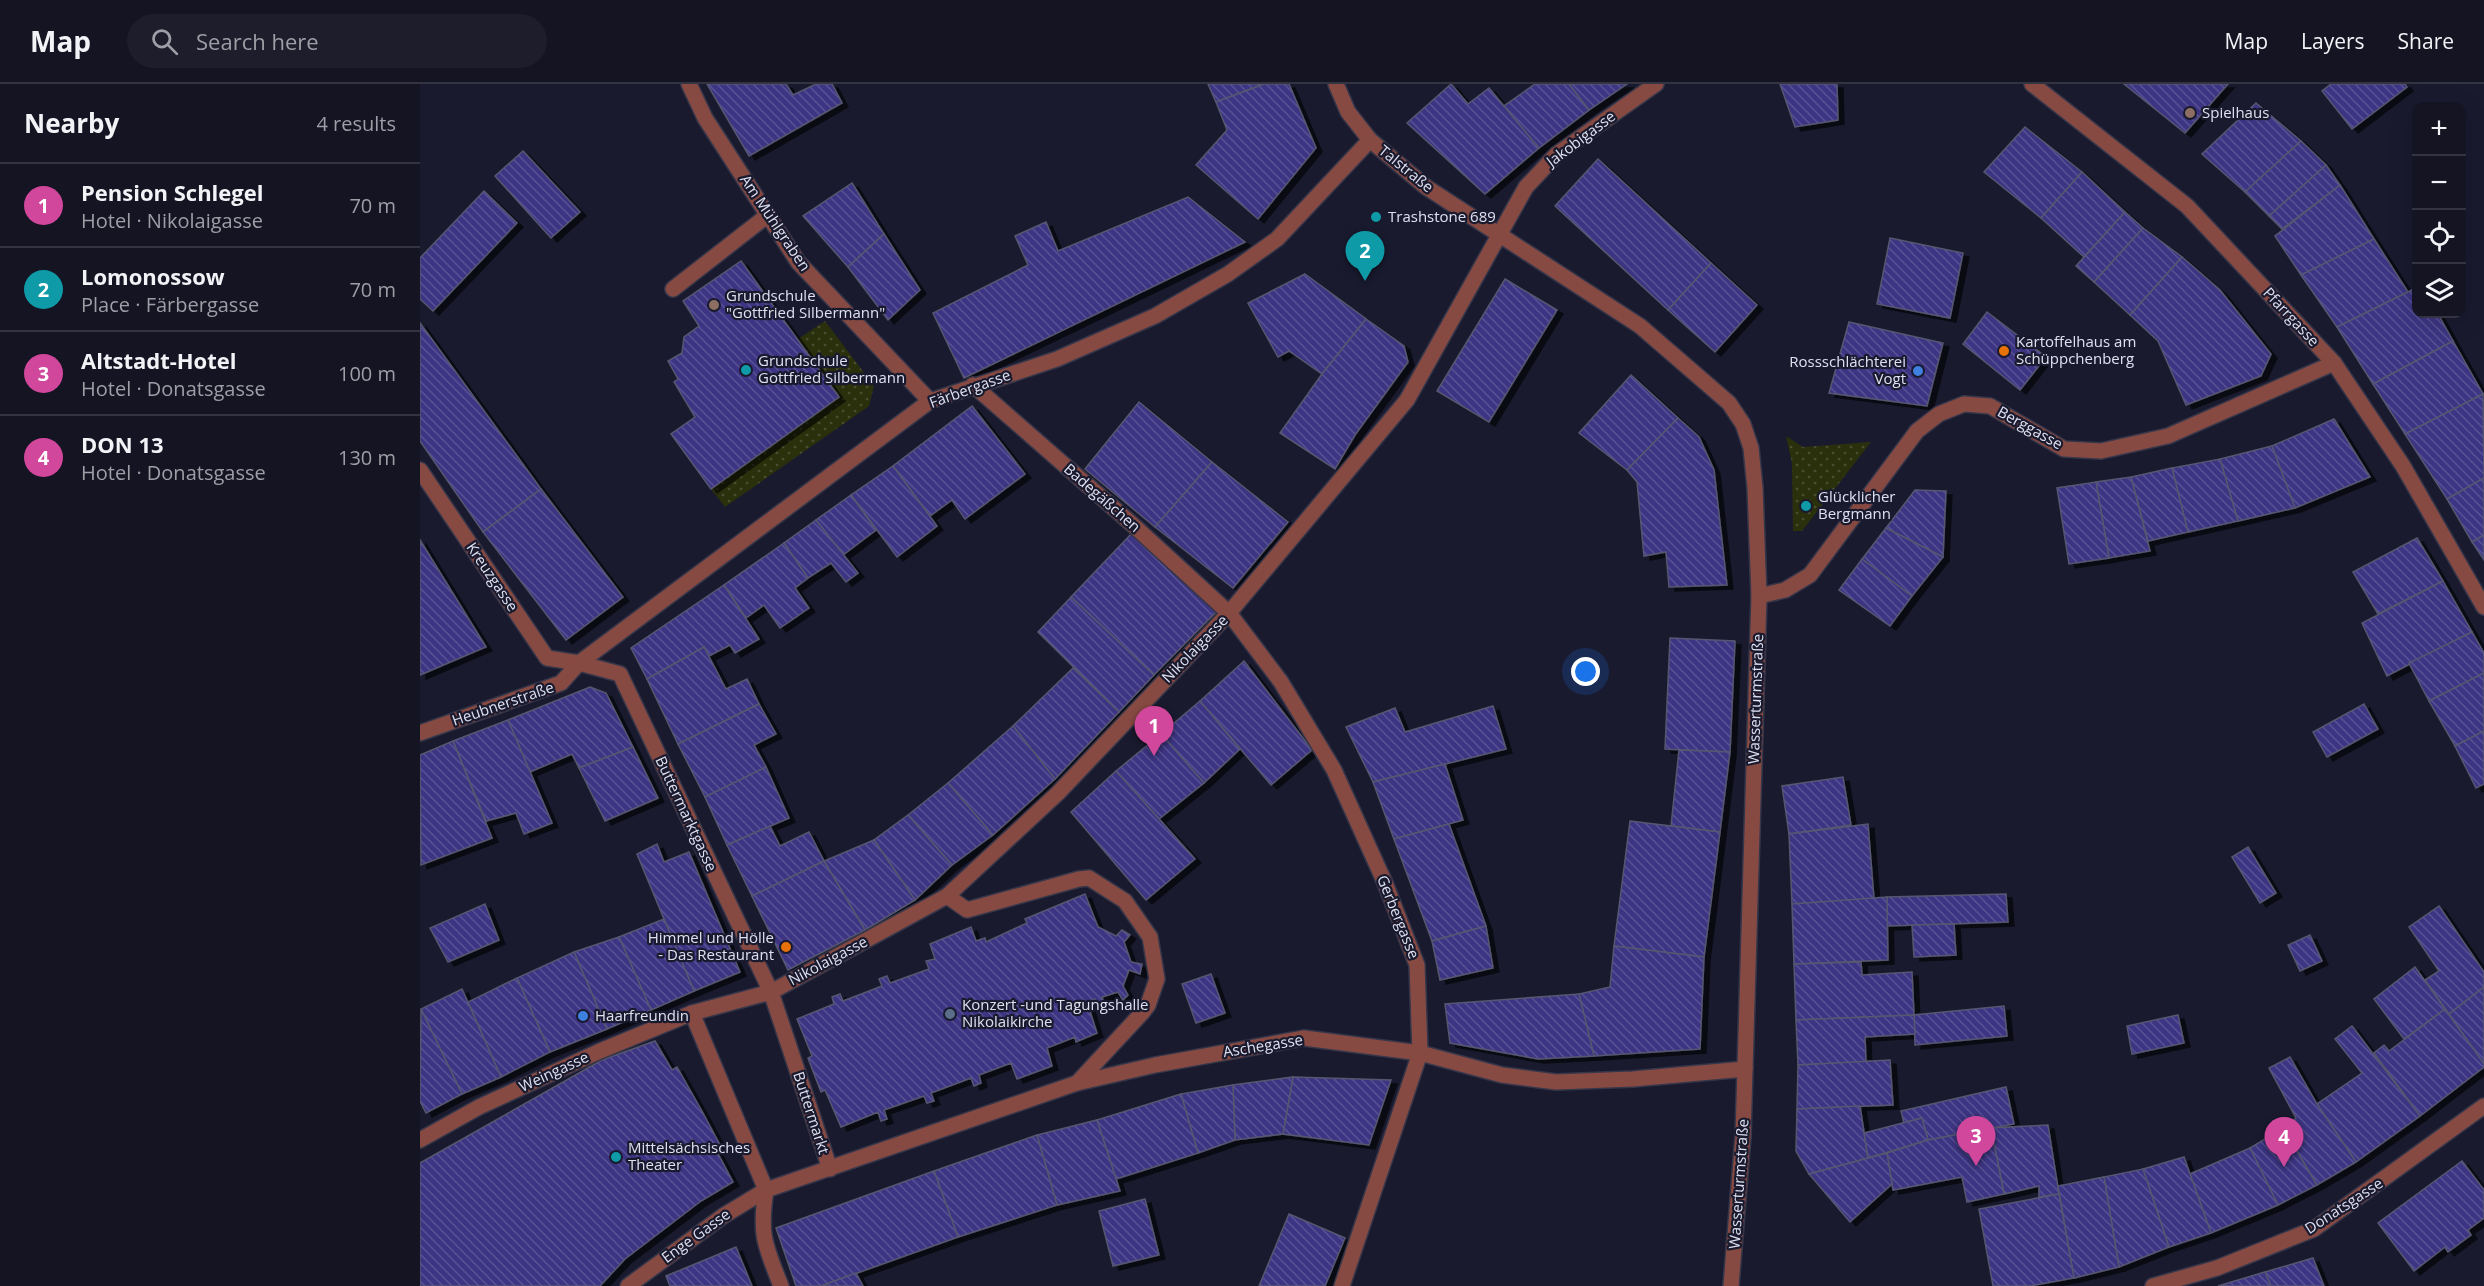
<!DOCTYPE html>
<meta charset="utf-8">
<style>
body{margin:0;font-family:"Open Sans",sans-serif;background:#1d1d2b;color:#f1f3f6}
.controls{position:absolute;right:18px;top:18px;display:grid;overflow:hidden;border-radius:12px;box-shadow:0 6px 24px #0002}
.controls button{width:54px;height:54px;display:grid;place-items:center;padding:0;border:0;border-bottom:2px solid #333341;background:#141423;color:#f1f3f6;font:30px sans-serif}
.you{position:absolute;left:1166px;top:588px;width:21px;height:21px;margin:-15px;border:4px solid #fff;border-radius:50%;background:#1a73e8;box-shadow:0 0 0 9px #1a73e833}
.badge{display:grid;place-items:center;width:39px;height:39px;border-radius:50%;background:#d93025;color:#fff;font-size:20px;font-weight:700}
.pin{position:absolute;translate:-50% -50px;filter:drop-shadow(0 2px 3px #0008)}
.pin::after{content:'';position:absolute;top:32px;width:21px;height:18px;background:inherit;clip-path:polygon(0 0,100% 0,50% 100%)}
.list{margin:0;padding:0;list-style:none}
h2{display:flex;justify-content:space-between;align-items:center;height:78px;margin:0;padding:0 24px;font-size:26px}
h2 small{font-size:20px;font-weight:400;color:#9d9ea6}
.list li{display:grid;grid-template-columns:39px 1fr auto;gap:18px;align-items:center;box-sizing:border-box;height:84px;padding:0 24px;border-top:2px solid #333341}
.list b{display:block;font-size:22px;white-space:nowrap}
.list p{margin:0;font-size:20px;white-space:nowrap;color:#9d9ea6}
.list em{font-size:20px;font-style:normal;color:#9d9ea6}
.icon{flex:none;width:33px;height:33px;fill:none;stroke:currentColor;stroke-width:2;stroke-linecap:round;stroke-linejoin:round}
.map{position:relative;flex:none;width:2064px;height:1202px;overflow:hidden}
header{display:flex;align-items:center;gap:36px;box-sizing:border-box;height:84px;padding:0 30px;background:#141423;border-bottom:2px solid #333341}
header strong{font-size:28px}
nav{display:flex;gap:33px;margin-inline-start:auto;font-size:21px}
.search{width:420px;height:54px;background:#1d1d2b;display:flex;align-items:center;gap:15px;box-sizing:border-box;padding:0 21px;border-radius:33px;color:#9d9ea6;font-size:22px}
main{display:flex}
aside{flex:1;background:#141423}
.map>svg:first-child{display:block}
</style>
<header>
<strong>Map</strong>
<div class="search"><svg class="icon" aria-label="search" viewBox="0 0 24 24"><circle cx="10" cy="10" r="6"/><path d="M15 15l6 6"/></svg>Search here</div>
<nav><a>Map</a><a>Layers</a><a>Share</a></nav>
</header>
<main>
<aside>
<h2>Nearby<small>4 results</small></h2>
<ul class="list">
<li><span class="badge" style="background:#d1479c">1</span><div><b>Pension Schlegel</b><p>Hotel · Nikolaigasse</p></div><em>70 m</em></li>
<li><span class="badge" style="background:#0f9aa8">2</span><div><b>Lomonossow</b><p>Place · Färbergasse</p></div><em>70 m</em></li>
<li><span class="badge" style="background:#d1479c">3</span><div><b>Altstadt-Hotel</b><p>Hotel · Donatsgasse</p></div><em>100 m</em></li>
<li><span class="badge" style="background:#d1479c">4</span><div><b>DON 13</b><p>Hotel · Donatsgasse</p></div><em>130 m</em></li>
</ul>
</aside>
<div class="map">
<svg width="2064" height="1202" viewBox="0 0 2064 1202">
<defs>
<pattern id="grass-dots" width="8" height="8" patternUnits="userSpaceOnUse" patternTransform="scale(1.5)"><rect width="8" height="8" fill="#2a300b"/><path d="M2 2h.1M6 6h.1" fill="none" stroke="#484e2f" stroke-width="1.8" stroke-linecap="round"/></pattern>
<pattern id="building-back-hatch" width="6" height="6" patternUnits="userSpaceOnUse" patternTransform="scale(1.5)"><rect width="6" height="6" fill="#3c3483"/><path d="M-1 5l2 2M0 0l6 6M5-1l2 2" fill="none" stroke="#585195"/></pattern>
<filter id="shadow"><feDropShadow dx="6" dy="4" stdDeviation="0" flood-color="#0009"/></filter>
</defs>
<rect width="100%" height="100%" fill="#1a1a2f"/>
<g fill="url(#grass-dots)">
<polygon points="405,237 454,302 449,322 305,423 291,405 419,314 378,255"/>
<polygon points="1366,352 1383,363 1451,358 1382,447 1373,447 1372,379"/>
</g>
<g fill="url(#building-back-hatch)" stroke="#565770" stroke-width="1.5" filter="url(#shadow)">
<polygon points="287,0 366,0 373,11 396,0 412,0 422,19 329,72"/>
<polygon points="788,0 844,0 796,18"/>
<polygon points="844,0 869,0 896,64 838,135 776,81 807,46 796,18"/>
<polygon points="1031,0 1048,20 1069,4 1119,64 1065,110 987,39"/>
<polygon points="1115,0 1149,0 1169,26 1119,64 1084,22"/>
<polygon points="1149,0 1207,0 1169,26"/>
<polygon points="1360,0 1417,0 1418,36 1375,43"/>
<polygon points="1704,0 1808,0 1765,49"/>
<polygon points="1911,0 1985,0 1987,3 1932,45 1902,7"/>
<polygon points="1836,19 1881,57 1825,108 1782,70"/>
<polygon points="1605,43 1662,88 1621,134 1564,88"/>
<polygon points="1881,57 1906,81 1849,132 1825,108"/>
<polygon points="103,67 160,128 131,154 75,92"/>
<polygon points="1178,75 1291,179 1248,226 1135,122"/>
<polygon points="1906,81 1920,101 1862,145 1849,132"/>
<polygon points="1662,88 1705,128 1664,173 1621,134"/>
<polygon points="432,99 464,150 428,183 383,132"/>
<polygon points="1920,101 1954,155 1881,191 1855,152"/>
<polygon points="64,107 97,139 13,227 0,215 0,174"/>
<polygon points="768,113 825,158 544,294 513,229 608,181 595,152 626,138 638,167"/>
<polygon points="1705,128 1723,144 1674,198 1656,182"/>
<polygon points="1723,144 1762,173 1710,231 1674,198"/>
<polygon points="464,150 500,206 468,236 428,183"/>
<polygon points="1470,154 1543,169 1530,234 1457,220"/>
<polygon points="1954,155 1988,208 1917,243 1881,191"/>
<polygon points="1762,173 1800,206 1851,270 1841,292 1766,321 1738,257 1710,231"/>
<polygon points="321,177 419,313 291,405 251,350 275,333 254,298 258,295 248,277 262,269 264,253 279,242 263,217"/>
<polygon points="1291,179 1337,221 1295,268 1248,226"/>
<polygon points="885,190 946,235 902,290 869,267 858,273 828,219"/>
<polygon points="1085,195 1137,226 1069,338 1017,307"/>
<polygon points="1996,204 1996,230 2018,230 2033,257 1953,300 1917,243"/>
<polygon points="1567,228 1626,273 1600,306 1543,260"/>
<polygon points="946,235 984,262 988,278 935,351 915,385 860,349 902,290"/>
<polygon points="1429,238 1523,259 1507,322 1409,309"/>
<polygon points="0,239 121,405 63,448 0,357"/>
<polygon points="2033,257 2063,310 1985,350 1953,300"/>
<polygon points="1211,291 1258,334 1207,386 1159,349"/>
<polygon points="2063,310 2064,394 2027,415 1985,350"/>
<polygon points="719,318 792,378 735,443 665,385"/>
<polygon points="552,322 605,390 545,435 532,416 510,432 473,382"/>
<polygon points="1258,334 1279,353 1294,386 1307,501 1249,503 1246,468 1224,472 1217,398 1207,386"/>
<polygon points="1914,335 1950,393 1875,424 1852,362"/>
<polygon points="1852,362 1875,424 1818,437 1800,375"/>
<polygon points="1800,375 1818,437 1768,448 1752,384"/>
<polygon points="792,378 868,438 813,504 735,443"/>
<polygon points="473,382 517,442 477,473 431,411"/>
<polygon points="1752,384 1768,448 1728,457 1711,393"/>
<polygon points="1711,393 1730,467 1689,474 1676,398"/>
<polygon points="2064,394 2064,451 2052,458 2027,415"/>
<polygon points="1676,398 1689,474 1649,480 1637,404"/>
<polygon points="121,405 203,513 146,556 63,448"/>
<polygon points="1495,406 1526,407 1523,473 1466,444"/>
<polygon points="431,411 456,446 423,471 396,436"/>
<polygon points="396,436 438,489 426,498 411,479 388,494 364,459"/>
<polygon points="1466,444 1523,473 1492,512 1442,475"/>
<polygon points="713,448 797,527 734,591 651,513"/>
<polygon points="2064,451 2064,476 2052,458"/>
<polygon points="1997,454 2023,497 1958,530 1933,488"/>
<polygon points="0,456 66,563 0,591"/>
<polygon points="364,459 388,494 375,504 389,524 360,544 344,521 326,534 304,501"/>
<polygon points="1442,475 1492,512 1470,542 1419,506"/>
<polygon points="2023,497 2052,548 1967,592 1942,539"/>
<polygon points="304,501 339,555 315,569 310,561 289,572 284,563 227,595 211,564"/>
<polygon points="651,513 734,591 699,628 618,548"/>
<polygon points="2052,548 2064,569 2064,589 2009,617 1989,579"/>
<polygon points="1250,554 1315,557 1310,668 1245,665"/>
<polygon points="284,563 306,605 327,595 339,620 258,660 227,595"/>
<polygon points="824,577 892,666 851,701 780,617"/>
<polygon points="653,584 699,628 635,695 593,642"/>
<polygon points="2064,589 2064,647 2035,662 2009,617"/>
<polygon points="170,603 186,609 213,663 159,684 152,670 110,688 88,636"/>
<polygon points="780,617 820,665 784,699 741,650"/>
<polygon points="339,620 356,650 334,661 346,683 285,713 258,660"/>
<polygon points="1944,620 1958,645 1907,673 1893,648"/>
<polygon points="1073,622 1086,665 953,698 926,643 975,624 985,648"/>
<polygon points="88,636 132,739 104,750 96,729 66,737 33,657"/>
<polygon points="593,642 635,695 573,751 528,699"/>
<polygon points="2064,647 2064,700 2056,704 2035,662"/>
<polygon points="741,650 784,699 739,735 696,687"/>
<polygon points="33,657 72,754 1,781 0,671"/>
<polygon points="213,663 238,714 185,737 159,684"/>
<polygon points="1259,666 1310,668 1300,748 1251,742"/>
<polygon points="1025,680 1043,736 974,755 953,698"/>
<polygon points="346,683 369,734 307,761 285,713"/>
<polygon points="696,687 775,775 726,816 651,728"/>
<polygon points="1423,693 1431,741 1369,750 1362,702"/>
<polygon points="528,699 573,751 532,781 488,731"/>
<polygon points="488,731 532,781 495,816 454,756"/>
<polygon points="1210,737 1300,748 1284,873 1194,862"/>
<polygon points="1029,740 1066,842 1012,857 974,755"/>
<polygon points="1448,740 1454,815 1372,820 1369,750"/>
<polygon points="350,742 360,762 389,748 404,777 332,812 307,761"/>
<polygon points="454,756 495,816 445,846 404,777"/>
<polygon points="237,760 244,778 269,768 320,888 274,907 217,770"/>
<polygon points="1828,763 1856,809 1840,819 1812,773"/>
<polygon points="404,777 445,846 368,886 332,812"/>
<polygon points="665,810 678,843 696,852 702,846 710,851 704,858 711,878 722,880 720,890 709,886 703,902 708,911 703,916 698,908 682,913 685,922 679,925 675,915 667,918 677,949 656,958 655,953 627,964 632,982 597,995 591,979 559,991 561,999 554,1002 551,994 511,1009 514,1017 507,1019 504,1012 464,1026 467,1035 461,1037 458,1028 421,1043 405,1006 401,1008 388,974 392,972 377,935 414,920 412,913 420,910 423,917 462,902 459,895 467,892 470,899 509,885 506,877 515,875 510,860 551,843 556,857 565,854 566,858 607,839 605,835"/>
<polygon points="1586,810 1588,838 1467,842 1467,813"/>
<polygon points="1467,813 1468,876 1374,880 1372,820"/>
<polygon points="65,820 79,856 28,878 10,844"/>
<polygon points="2019,822 2064,888 2064,903 2029,930 2005,896 2019,887 1989,843"/>
<polygon points="244,835 274,907 231,926 199,853"/>
<polygon points="1534,840 1536,871 1494,873 1492,841"/>
<polygon points="1066,842 1073,884 1020,896 1012,857"/>
<polygon points="1890,851 1902,877 1880,887 1868,861"/>
<polygon points="199,853 231,926 187,945 154,868"/>
<polygon points="1194,862 1284,873 1280,965 1174,972 1159,910 1190,903"/>
<polygon points="154,868 187,945 130,968 97,894"/>
<polygon points="1441,878 1442,891 1492,888 1494,931 1376,936 1374,880"/>
<polygon points="1995,883 2025,925 1984,955 1954,915"/>
<polygon points="791,890 805,929 776,939 762,900"/>
<polygon points="97,894 130,968 81,993 48,918"/>
<polygon points="2064,903 2064,980 2029,930"/>
<polygon points="42,905 81,993 42,1010 1,925"/>
<polygon points="1159,910 1174,972 1118,975 1030,959 1025,920"/>
<polygon points="1584,922 1587,952 1495,961 1494,931"/>
<polygon points="1,925 42,1010 6,1029 0,1017"/>
<polygon points="2025,925 2064,980 2064,983 2000,1032 1954,969 1964,961 1969,967"/>
<polygon points="1494,931 1495,950 1445,953 1446,978 1378,981 1376,936"/>
<polygon points="1758,931 1764,959 1712,970 1707,942"/>
<polygon points="1932,942 2000,1032 1936,1078 1897,1020 1942,989 1915,955"/>
<polygon points="235,957 252,986 257,983 283,1029 300,1061 295,1064 313,1098 281,1117 205,1175 180,1202 0,1202 0,1079 182,976"/>
<polygon points="1870,973 1897,1020 1936,1078 1897,1101 1863,1044 1876,1034 1849,984"/>
<polygon points="1470,976 1473,1021 1377,1025 1378,981"/>
<polygon points="873,993 971,996 949,1061 863,1050"/>
<polygon points="873,993 863,1050 815,1056 813,1001"/>
<polygon points="813,1001 815,1056 778,1069 761,1010"/>
<polygon points="1586,1003 1594,1040 1508,1056 1502,1034 1484,1039 1481,1027"/>
<polygon points="761,1010 778,1069 696,1095 677,1036"/>
<polygon points="1440,1022 1448,1074 1389,1090 1376,1067 1377,1025"/>
<polygon points="1502,1034 1508,1056 1448,1074 1444,1049"/>
<polygon points="677,1036 700,1107 637,1121 617,1051"/>
<polygon points="1628,1041 1639,1110 1619,1113 1619,1102 1584,1110 1571,1044"/>
<polygon points="1571,1044 1584,1110 1547,1118 1542,1093 1473,1106 1467,1069 1508,1056"/>
<polygon points="1863,1044 1897,1101 1858,1121 1830,1064"/>
<polygon points="617,1051 637,1121 538,1153 514,1087"/>
<polygon points="1830,1064 1858,1121 1791,1149 1770,1090"/>
<polygon points="1467,1069 1472,1100 1430,1138 1389,1090"/>
<polygon points="1764,1073 1791,1149 1749,1163 1723,1085"/>
<polygon points="2042,1077 2064,1106 2064,1134 2048,1146 2051,1151 2028,1168 2025,1163 1994,1187 1958,1139"/>
<polygon points="1723,1085 1749,1163 1699,1183 1684,1093"/>
<polygon points="514,1087 538,1153 401,1202 376,1202 356,1144"/>
<polygon points="1684,1093 1699,1183 1654,1194 1638,1102"/>
<polygon points="1639,1110 1654,1194 1610,1202 1573,1202 1559,1125"/>
<polygon points="725,1115 739,1171 693,1182 679,1127"/>
<polygon points="869,1130 925,1154 905,1202 839,1202"/>
<polygon points="316,1163 332,1202 250,1202 246,1192"/>
<polygon points="1893,1174 1904,1202 1851,1202 1845,1188"/>
<polygon points="1845,1188 1851,1202 1798,1202"/>
<polygon points="436,1189 443,1202 401,1202"/>
</g>
<g fill="none" stroke-linecap="round" stroke-linejoin="round">
<defs>
<polyline id="lane" points="253,205 348,131"/>
<g id="street">
<polyline points="269,0 285,34 378,178 510,317"/>
<polyline points="916,0 928,28 950,56 1006,103 1220,242 1309,319 1323,340 1331,364 1335,404 1339,512 1323,1052 1311,1202"/>
<polyline points="1612,0 1767,122 1914,279 1983,382 2064,523"/>
<polyline points="553,301 713,441 809,529 861,598 914,686 965,799 997,881 1000,969 922,1202"/>
<polyline points="0,386 127,574 159,579 200,590 351,908 410,1085"/>
<polyline points="1339,512 1365,506 1390,491 1497,347 1519,330 1544,320 1570,322 1644,365 1681,367 1748,352 1914,279"/>
<polyline points="0,649 141,599 159,579 510,317 637,275 735,232 808,190 857,155 950,56"/>
<polyline points="527,812 547,826 659,795 669,794 705,817 730,853 737,895 728,921 722,929 657,999"/>
<polyline points="272,929 346,1106"/>
<polyline points="0,1056 59,1023 180,967 272,929 351,908 527,812 638,709 809,529 987,316 1106,103 1137,70 1236,0"/>
<path d="M346,1106c-7,45 -1,55 15,96"/>
<polyline points="208,1202 303,1132 346,1106 657,999 735,981 884,954 1000,969 1082,991 1136,998 1213,995 1325,985"/>
<polyline points="1733,1202 1797,1184 1894,1145 2064,1022"/>
</g>
</defs>
<use href="#lane" stroke="#36364a" stroke-width="18"/>
<use href="#street" stroke="#36364a" stroke-width="18"/>
<use href="#lane" stroke="#874a42" stroke-width="15"/>
<use href="#street" stroke="#874a42" stroke-width="15"/>
</g>
<g fill="#8d6e63" stroke="#1a1a2f" stroke-width="2">
<circle cx="1770" cy="29" r="6"/>
<circle cx="294" cy="221" r="6"/>
</g>
<g fill="#0f9aa8" stroke="#1a1a2f" stroke-width="2">
<circle cx="956" cy="133" r="6"/>
<circle cx="326" cy="286" r="6"/>
<circle cx="1386" cy="422" r="6"/>
<circle cx="196" cy="1073" r="6"/>
</g>
<g fill="#e8710a" stroke="#1a1a2f" stroke-width="2">
<circle cx="1584" cy="267" r="6"/>
<circle cx="366" cy="863" r="6"/>
</g>
<g fill="#3f7fe0" stroke="#1a1a2f" stroke-width="2">
<circle cx="1498" cy="287" r="6"/>
<circle cx="163" cy="932" r="6"/>
</g>
<circle fill="#5c6f8a" stroke="#1a1a2f" stroke-width="2" cx="530" cy="930" r="6"/>
<g text-anchor="middle" stroke-width="4.5" stroke-linejoin="round" paint-order="stroke">
<g font-size="15" fill="#dfe0ef" stroke="#1a1a2f" text-anchor="start">
<text x="1782" y="34">Spielhaus</text>
<text x="968" y="138">Trashstone 689</text>
<text x="306" y="217">Grundschule<tspan x="306" dy="17">"Gottfried Silbermann"</tspan></text>
<text x="1596" y="263">Kartoffelhaus am<tspan x="1596" dy="17">Schüppchenberg</tspan></text>
<text x="338" y="282">Grundschule<tspan x="338" dy="17">Gottfried Silbermann</tspan></text>
<text x="1486" y="283" text-anchor="end">Rossschlächterei<tspan x="1486" dy="17">Vogt</tspan></text>
<text x="1398" y="418">Glücklicher<tspan x="1398" dy="17">Bergmann</tspan></text>
<text x="354" y="859" text-anchor="end">Himmel und Hölle<tspan x="354" dy="17">- Das Restaurant</tspan></text>
<text x="542" y="926">Konzert -und Tagungshalle<tspan x="542" dy="17">Nikolaikirche</tspan></text>
<text x="175" y="937">Haarfreundin</text>
<text x="208" y="1069">Mittelsächsisches<tspan x="208" dy="17">Theater</tspan></text>
</g>
<g font-size="15" fill="#dfe0ef" stroke="#1a1a2f">
<text transform="translate(1161 55) rotate(-37)" y="5">Jakobigasse</text>
<text transform="translate(986 85) rotate(39)" y="5">Talstraße</text>
<text transform="translate(355 139) rotate(56)" y="5">Am Mühlgraben</text>
<text transform="translate(1871 233) rotate(47)" y="5">Pfarrgasse</text>
<text transform="translate(550 305) rotate(-20)" y="5">Färbergasse</text>
<text transform="translate(1610 344) rotate(29)" y="5">Berggasse</text>
<text transform="translate(682 414) rotate(41)" y="5">Badegäßchen</text>
<text transform="translate(72 493) rotate(56)" y="5">Kreuzgasse</text>
<text transform="translate(775 565) rotate(-46)" y="5">Nikolaigasse</text>
<text transform="translate(1336 615) rotate(-88)" y="5">Wasserturmstraße</text>
<text transform="translate(83 620) rotate(-19)" y="5">Heubnerstraße</text>
<text transform="translate(266 730) rotate(65)" y="5">Buttermarktgasse</text>
<text transform="translate(978 833) rotate(68)" y="5">Gerbergasse</text>
<text transform="translate(408 877) rotate(-28)" y="5">Nikolaigasse</text>
<text transform="translate(843 962) rotate(-9)" y="5">Aschegasse</text>
<text transform="translate(134 988) rotate(-25)" y="5">Weingasse</text>
<text transform="translate(391 1029) rotate(72)" y="5">Buttermarkt</text>
<text transform="translate(1319 1100) rotate(-86)" y="5">Wasserturmstraße</text>
<text transform="translate(1924 1122) rotate(-33)" y="5">Donatsgasse</text>
<text transform="translate(276 1152) rotate(-36)" y="5">Enge Gasse</text>
</g>
</g>
</svg>
<div class="controls">
<button>+</button>
<button>−</button>
<button><svg class="icon" aria-label="locate" viewBox="0 0 24 24"><circle cx="12" cy="12" r="6"/><path d="M12 2v4M12 18v4M2 12h4M18 12h4"/></svg></button>
<button><svg class="icon" aria-label="layers" viewBox="0 0 24 24"><path d="M12 4l9 5-9 5-9-5zM3 14l9 5 9-5"/></svg></button>
</div>
<div class="you"></div>
<div class="pin badge" style="left:734px;top:672px;background:#d1479c">1</div>
<div class="pin badge" style="left:945px;top:197px;background:#0f9aa8">2</div>
<div class="pin badge" style="left:1556px;top:1082px;background:#d1479c">3</div>
<div class="pin badge" style="left:1864px;top:1083px;background:#d1479c">4</div>
</div>
</main>
